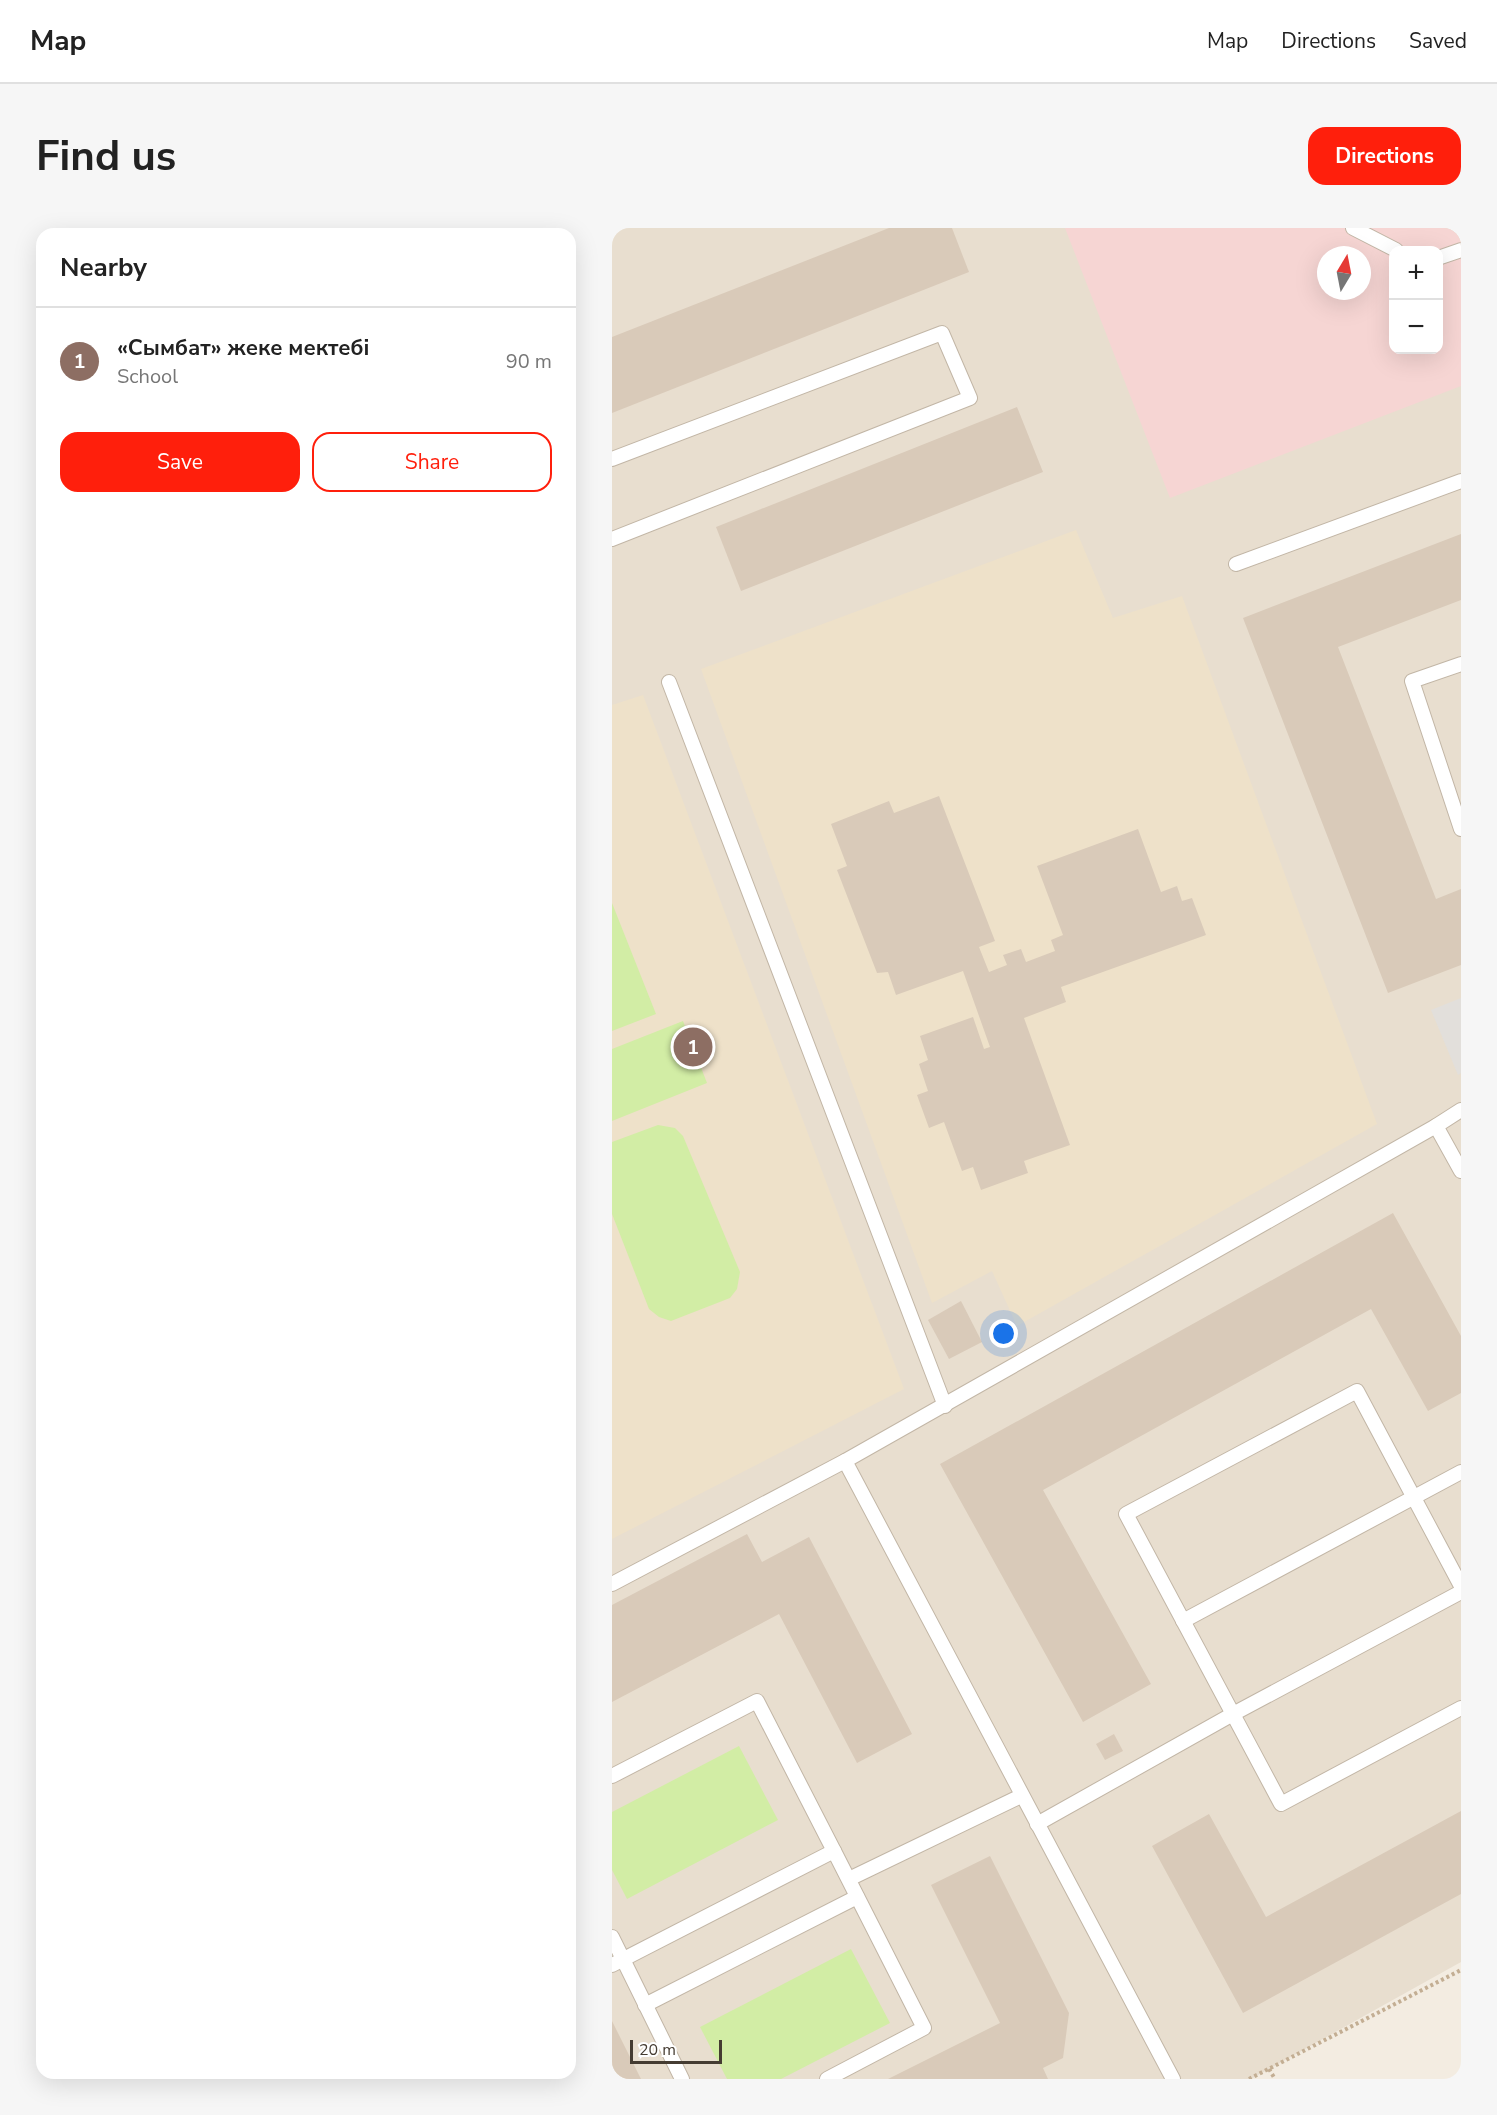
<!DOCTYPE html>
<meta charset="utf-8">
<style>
body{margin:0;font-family:"Nunito Sans",sans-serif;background:#f6f6f6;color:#222}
.controls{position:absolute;right:18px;top:18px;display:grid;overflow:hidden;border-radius:12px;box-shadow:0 6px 24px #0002}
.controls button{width:54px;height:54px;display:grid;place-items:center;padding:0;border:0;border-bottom:2px solid #e0e0e0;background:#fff;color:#222;font:30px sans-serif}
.compass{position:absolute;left:705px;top:18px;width:54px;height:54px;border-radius:50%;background:#fff;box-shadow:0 6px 24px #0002;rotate:10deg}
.scale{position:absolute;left:18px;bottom:15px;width:92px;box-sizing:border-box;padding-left:6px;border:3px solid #453c32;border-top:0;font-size:16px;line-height:21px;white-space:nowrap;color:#453c32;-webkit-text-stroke:4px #fff;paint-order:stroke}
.you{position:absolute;left:392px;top:1106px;width:21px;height:21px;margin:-15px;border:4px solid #fff;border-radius:50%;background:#1a73e8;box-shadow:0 0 0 9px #1a73e833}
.badge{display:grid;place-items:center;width:39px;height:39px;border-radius:50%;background:#ff1f0c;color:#fff;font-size:20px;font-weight:700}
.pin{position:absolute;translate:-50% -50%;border:3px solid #fff;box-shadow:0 2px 6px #0006}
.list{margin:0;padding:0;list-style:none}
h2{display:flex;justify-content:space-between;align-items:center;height:78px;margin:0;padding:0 24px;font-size:26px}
h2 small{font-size:20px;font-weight:400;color:#767676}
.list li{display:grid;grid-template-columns:39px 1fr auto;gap:18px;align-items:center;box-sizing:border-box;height:108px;padding:0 24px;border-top:2px solid #e0e0e0}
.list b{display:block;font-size:22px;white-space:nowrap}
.list p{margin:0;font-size:20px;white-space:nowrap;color:#767676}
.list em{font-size:20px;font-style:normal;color:#767676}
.actions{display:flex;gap:12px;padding:18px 24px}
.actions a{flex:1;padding:14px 0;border:2px solid #ff1f0c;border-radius:18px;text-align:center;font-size:21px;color:#ff1f0c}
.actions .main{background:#ff1f0c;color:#fff}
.map{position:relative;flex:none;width:849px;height:1851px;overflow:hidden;border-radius:18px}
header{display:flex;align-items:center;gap:36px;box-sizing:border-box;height:84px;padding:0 30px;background:#fff;border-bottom:2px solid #e0e0e0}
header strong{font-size:28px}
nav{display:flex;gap:33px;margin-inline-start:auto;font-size:21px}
.intro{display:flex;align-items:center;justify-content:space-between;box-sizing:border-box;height:144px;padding:0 36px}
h1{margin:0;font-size:42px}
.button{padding:15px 27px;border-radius:18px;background:#ff1f0c;color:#fff;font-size:21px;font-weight:700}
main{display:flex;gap:36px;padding:0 36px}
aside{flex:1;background:#fff;border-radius:18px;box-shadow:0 6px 24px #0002}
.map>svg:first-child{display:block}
</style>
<header>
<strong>Map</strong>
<nav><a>Map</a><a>Directions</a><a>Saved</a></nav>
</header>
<div class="intro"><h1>Find us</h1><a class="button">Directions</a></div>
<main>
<aside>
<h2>Nearby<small></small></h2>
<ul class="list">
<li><span class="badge" style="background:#8d6e63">1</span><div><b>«Сымбат» жеке мектебі</b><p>School</p></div><em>90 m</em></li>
</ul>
<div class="actions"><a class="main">Save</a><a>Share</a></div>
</aside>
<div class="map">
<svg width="849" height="1851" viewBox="0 0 849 1851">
<rect width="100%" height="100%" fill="#f3ece1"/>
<path fill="#e8decf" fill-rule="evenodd" d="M0,0h849v1734l-210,117h-639zM782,22h44v100h-44zM714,27h36v36h-36z"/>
<g fill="#eee1c9">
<polygon points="464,302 501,390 570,368 765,896 405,1098 380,1043 320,1075 89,441"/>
<polygon points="31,467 292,1161 0,1311 0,477"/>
</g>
<path fill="#f6d5d3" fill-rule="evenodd" d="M453,0h396v158l-291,112zM782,22h44v100h-44zM714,27h36v36h-36z"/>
<g fill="#d2eda5">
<polygon points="0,675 44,786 0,803"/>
<polygon points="71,793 95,855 0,893 0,821"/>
<polygon points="46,897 63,900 71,908 128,1044 125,1061 118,1070 59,1093 47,1089 37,1081 0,986 0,914"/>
<polygon points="127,1518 166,1592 15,1671 0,1642 0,1584"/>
<polygon points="239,1721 278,1795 169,1851 115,1851 88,1799"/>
</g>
<polygon fill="#e2dfdb" points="849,770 849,845 846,847 819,782"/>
<g fill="#d9cab9">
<polygon points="277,0 340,0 357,44 0,185 0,109"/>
<polygon points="405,179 431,244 129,363 104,299"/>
<polygon points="849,306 849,372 726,419 824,671 849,661 849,737 776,765 631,390"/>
<polygon points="327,568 383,713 367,719 377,744 395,737 391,727 409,721 414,734 443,723 439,712 451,707 425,638 526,601 549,664 565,658 570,673 580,670 594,707 449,759 454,774 412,790 458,917 412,933 416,945 369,962 361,939 350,943 332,894 317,900 305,867 316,863 307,836 316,832 308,808 361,789 372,821 378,819 351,743 284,767 276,744 265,745 225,642 235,638 219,596 277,573 282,585"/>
<polygon points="781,985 849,1108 849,1165 816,1183 759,1081 431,1262 539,1456 471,1494 328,1236"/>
<polygon points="349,1073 370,1114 337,1131 316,1092"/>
<polygon points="135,1306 150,1334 197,1309 300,1506 245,1535 167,1386 0,1474 0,1377"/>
<polygon points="502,1506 511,1523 493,1532 484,1516"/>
<polygon points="849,1583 849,1666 631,1785 540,1618 597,1586 654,1689"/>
<polygon points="378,1628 457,1785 451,1830 431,1840 436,1851 276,1851 388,1795 319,1657"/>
<polygon points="0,1793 29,1851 0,1851"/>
</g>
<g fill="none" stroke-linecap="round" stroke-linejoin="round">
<defs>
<g id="lane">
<polyline points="741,0 784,22"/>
<polyline points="826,30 849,22"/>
<polyline points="0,231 330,105 358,170 0,311"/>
<polyline points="624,336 849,253"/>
<polyline points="849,436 800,453 849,601"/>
<polyline points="57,454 333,1178"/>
<polyline points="849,882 824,898 849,943"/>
<polyline points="233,1233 824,898"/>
<polyline points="0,1356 233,1233 561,1851"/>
<polyline points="849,1358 745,1163 514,1286 669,1576 849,1480"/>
<polyline points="571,1393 849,1244"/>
<polyline points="0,1548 145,1473 222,1623 0,1737"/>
<polyline points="425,1596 621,1486 849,1364"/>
<polyline points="237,1651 409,1568"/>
<polyline points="0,1709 70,1851"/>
<polyline points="33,1777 245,1669"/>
<polyline points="215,1851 312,1800 222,1623"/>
</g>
</defs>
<use href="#lane" stroke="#c2b6a6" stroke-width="16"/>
<g stroke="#c3ae93" stroke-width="4" stroke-dasharray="3 3" stroke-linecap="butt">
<polyline points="657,1841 663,1851"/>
<polyline points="637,1851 849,1742"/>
</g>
<use href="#lane" stroke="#fff" stroke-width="14"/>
</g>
</svg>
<div class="controls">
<button>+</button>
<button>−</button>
</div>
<svg class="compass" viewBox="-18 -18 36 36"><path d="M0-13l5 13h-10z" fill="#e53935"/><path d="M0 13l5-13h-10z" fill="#767676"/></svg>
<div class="scale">20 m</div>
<div class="you"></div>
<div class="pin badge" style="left:81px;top:819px;background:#8d6e63">1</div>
</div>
</main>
